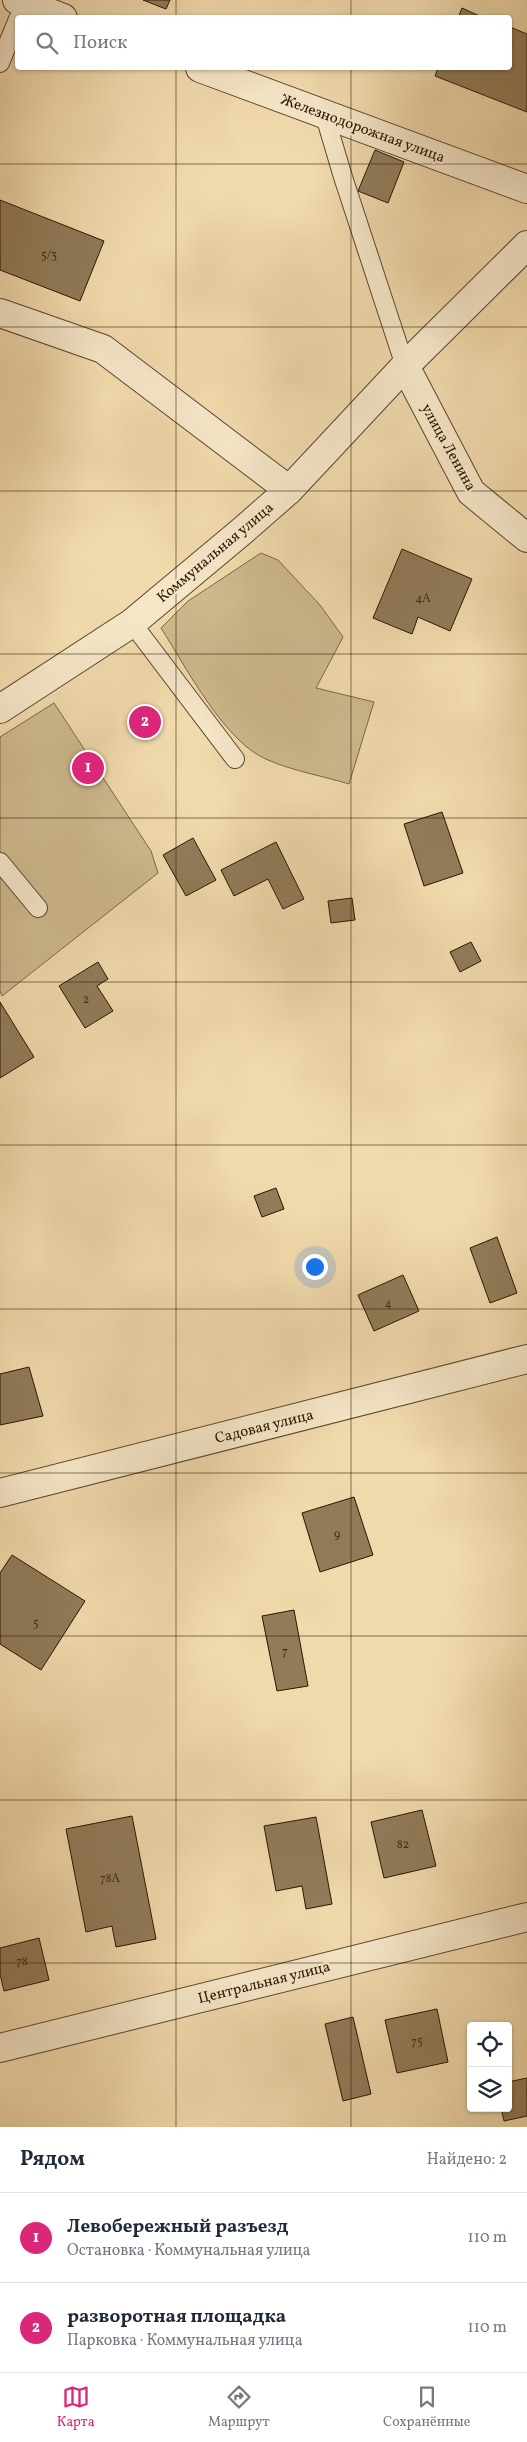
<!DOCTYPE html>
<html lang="ru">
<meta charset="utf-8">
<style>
body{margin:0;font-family:Vollkorn,serif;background:#f2f2f3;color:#1f2937}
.controls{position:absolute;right:15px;bottom:15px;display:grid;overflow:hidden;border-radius:5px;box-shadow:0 1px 4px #0004}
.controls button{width:45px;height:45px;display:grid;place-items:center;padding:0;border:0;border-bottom:1px solid #e0e1e3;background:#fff;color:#1f2937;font:25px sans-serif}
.you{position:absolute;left:314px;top:1266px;width:18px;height:18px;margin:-12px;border:4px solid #fff;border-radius:50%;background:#1a73e8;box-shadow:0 0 0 8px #1a73e833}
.badge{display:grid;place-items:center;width:32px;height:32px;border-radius:50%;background:#db2777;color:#fff;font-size:16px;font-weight:700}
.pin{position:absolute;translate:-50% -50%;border:2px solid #fff;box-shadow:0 1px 5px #0006}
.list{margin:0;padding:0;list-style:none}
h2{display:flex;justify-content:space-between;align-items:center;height:65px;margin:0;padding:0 20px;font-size:21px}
h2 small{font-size:16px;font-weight:400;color:#747a83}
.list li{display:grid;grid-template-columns:32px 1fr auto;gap:15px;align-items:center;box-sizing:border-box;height:90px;padding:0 20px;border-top:1px solid #e0e1e3}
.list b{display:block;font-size:19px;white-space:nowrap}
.list p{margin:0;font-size:16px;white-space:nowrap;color:#747a83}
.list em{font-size:16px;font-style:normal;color:#747a83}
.icon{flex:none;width:28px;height:28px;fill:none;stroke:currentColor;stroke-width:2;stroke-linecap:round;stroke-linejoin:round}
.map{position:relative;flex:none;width:527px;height:2127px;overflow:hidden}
.search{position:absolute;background:#fff;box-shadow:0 1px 4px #0004;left:15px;right:15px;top:15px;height:55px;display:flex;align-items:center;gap:12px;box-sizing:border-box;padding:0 18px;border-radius:5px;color:#747a83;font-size:19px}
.sheet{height:245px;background:#fff}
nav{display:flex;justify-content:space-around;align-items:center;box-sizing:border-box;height:70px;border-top:1px solid #e0e1e3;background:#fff;font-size:14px;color:#747a83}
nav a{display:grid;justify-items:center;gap:2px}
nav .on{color:#db2777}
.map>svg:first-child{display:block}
</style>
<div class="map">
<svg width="527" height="2127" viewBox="0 0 527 2127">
<rect width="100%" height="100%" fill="#f0d9ab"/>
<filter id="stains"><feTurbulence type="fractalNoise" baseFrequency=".004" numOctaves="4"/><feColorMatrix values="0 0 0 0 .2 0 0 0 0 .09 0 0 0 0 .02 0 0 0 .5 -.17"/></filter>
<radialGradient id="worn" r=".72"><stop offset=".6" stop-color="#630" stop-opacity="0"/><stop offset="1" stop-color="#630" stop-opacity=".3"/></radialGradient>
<g fill="#ceb88e" stroke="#7c6647">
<path d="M261,553l17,7 42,45 23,32 -27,51 58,14 -25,82c-26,-8 -56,-13 -81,-24 -43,-17 -82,-93 -107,-132l27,-27z"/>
<polygon points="54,703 151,851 158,873 2,996 0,991 0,737"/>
</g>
<g fill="#917b59" stroke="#2a1500">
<polygon points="143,0 170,0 166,9"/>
<polygon points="462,8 484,18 458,18"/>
<polygon points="510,27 527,34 527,112 435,76 438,68 510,68"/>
<polygon points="375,150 404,162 388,203 358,191"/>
<polygon points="0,200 104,241 80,301 0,270"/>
<polygon points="402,549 472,579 450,631 418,617 412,634 373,618"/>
<polygon points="442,812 463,873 424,886 404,824"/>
<polygon points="193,838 216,880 186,896 163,855"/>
<polygon points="276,842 304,899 283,909 268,879 234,896 221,870"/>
<polygon points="352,898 355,920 331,923 328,901"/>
<polygon points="471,942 481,961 460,972 450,952"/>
<polygon points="98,962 108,979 97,986 113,1011 85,1028 59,986"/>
<polygon points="0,1002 34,1057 0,1078"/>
<polygon points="276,1188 284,1209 262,1217 254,1196"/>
<polygon points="497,1237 517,1293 490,1303 470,1248"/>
<polygon points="403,1275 419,1311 374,1331 358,1295"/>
<polygon points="29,1367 43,1416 0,1425 0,1374"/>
<polygon points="354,1497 373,1555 320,1572 302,1513"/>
<polygon points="12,1555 85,1601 41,1670 0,1644 0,1573"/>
<polygon points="294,1610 308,1686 277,1691 262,1616"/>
<polygon points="422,1810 436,1866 384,1878 371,1822"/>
<polygon points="132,1816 156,1939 116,1947 112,1926 86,1932 66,1829"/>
<polygon points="316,1817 332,1904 306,1909 302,1886 276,1891 264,1826"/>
<polygon points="39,1938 49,1980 4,1991 0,1974 0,1948"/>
<polygon points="437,2009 448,2062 397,2073 385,2020"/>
<polygon points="353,2017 371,2094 343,2101 325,2024"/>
<polygon points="527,2078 527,2116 504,2121 501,2108 508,2108 508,2082"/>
</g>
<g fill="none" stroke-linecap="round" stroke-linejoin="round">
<defs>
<g id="lane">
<polyline points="0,63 18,19"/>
<polyline points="324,113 343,177 405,366"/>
<polyline points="132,623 235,759"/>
<polyline points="0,862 38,908"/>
</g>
<g id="street">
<polyline points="17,0 63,18"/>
<polyline points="200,68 527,189"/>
<polyline points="0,313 103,349 289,490"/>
<polyline points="405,366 471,492 527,538"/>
<polyline points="0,709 132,623 241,532 289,490 405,366 527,245"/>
<polyline points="0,1493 527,1359"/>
<polyline points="0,2048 527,1917"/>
</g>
</defs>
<use href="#lane" stroke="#5c462b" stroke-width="20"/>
<use href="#street" stroke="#5c462b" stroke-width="30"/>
<use href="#lane" stroke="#f5e6c8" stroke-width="18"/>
<use href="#street" stroke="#f5e6c8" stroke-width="28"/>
</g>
<path fill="none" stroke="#2a1500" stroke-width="1" stroke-opacity="0.55" d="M176,0v18M351,0v18M176,68v2059M351,68v2059M0,164h527M0,327h527M0,491h527M0,654h527M0,818h527M0,982h527M0,1145h527M0,1309h527M0,1473h527M0,1636h527M0,1800h527M0,1963h527"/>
<g text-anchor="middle" stroke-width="4.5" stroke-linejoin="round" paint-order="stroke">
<g font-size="12" fill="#442e16">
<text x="49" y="259">5/3</text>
<text x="423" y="602">4А</text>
<text x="86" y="1003">2</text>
<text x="388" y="1307">4</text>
<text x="337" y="1538">9</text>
<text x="36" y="1627">5</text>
<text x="285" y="1655">7</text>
<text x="403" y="1848">82</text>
<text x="110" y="1882">78А</text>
<text x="22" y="1965">78</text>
<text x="417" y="2045">75</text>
</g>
<g font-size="15" fill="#2a1500" stroke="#f5e6c8">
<text transform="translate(363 128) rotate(20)" y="5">Железнодорожная улица</text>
<text transform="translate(449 447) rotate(61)" y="5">улица Ленина</text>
<text transform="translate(215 552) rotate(-40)" y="5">Коммунальная улица</text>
<text transform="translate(264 1426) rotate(-14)" y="5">Садовая улица</text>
<text transform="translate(264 1982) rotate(-14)" y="5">Центральная улица</text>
</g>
</g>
<rect width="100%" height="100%" filter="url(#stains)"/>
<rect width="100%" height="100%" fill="url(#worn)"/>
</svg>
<div class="controls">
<button><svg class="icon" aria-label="locate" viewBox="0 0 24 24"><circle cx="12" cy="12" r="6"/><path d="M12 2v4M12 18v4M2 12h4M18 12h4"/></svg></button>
<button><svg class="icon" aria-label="layers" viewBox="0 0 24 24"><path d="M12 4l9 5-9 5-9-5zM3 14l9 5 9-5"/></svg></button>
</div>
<div class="you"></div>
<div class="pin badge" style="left:88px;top:768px">1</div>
<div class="pin badge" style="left:145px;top:722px">2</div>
<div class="search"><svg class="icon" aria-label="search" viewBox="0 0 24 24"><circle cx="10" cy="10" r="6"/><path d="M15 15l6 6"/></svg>Поиск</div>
</div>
<section class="sheet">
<h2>Рядом<small>Найдено: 2</small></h2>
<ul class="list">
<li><span class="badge">1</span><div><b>Левобережный разъезд</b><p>Остановка · Коммунальная улица</p></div><em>110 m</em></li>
<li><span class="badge">2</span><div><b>разворотная площадка</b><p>Парковка · Коммунальная улица</p></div><em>110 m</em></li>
</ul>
</section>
<nav>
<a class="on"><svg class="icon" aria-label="map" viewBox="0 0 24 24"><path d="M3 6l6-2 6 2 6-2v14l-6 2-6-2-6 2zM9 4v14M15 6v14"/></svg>Карта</a>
<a><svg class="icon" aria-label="directions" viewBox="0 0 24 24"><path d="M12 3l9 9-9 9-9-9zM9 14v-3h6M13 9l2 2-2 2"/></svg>Маршрут</a>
<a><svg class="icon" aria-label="saved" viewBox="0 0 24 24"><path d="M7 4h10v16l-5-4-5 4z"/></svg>Сохранённые</a>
</nav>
